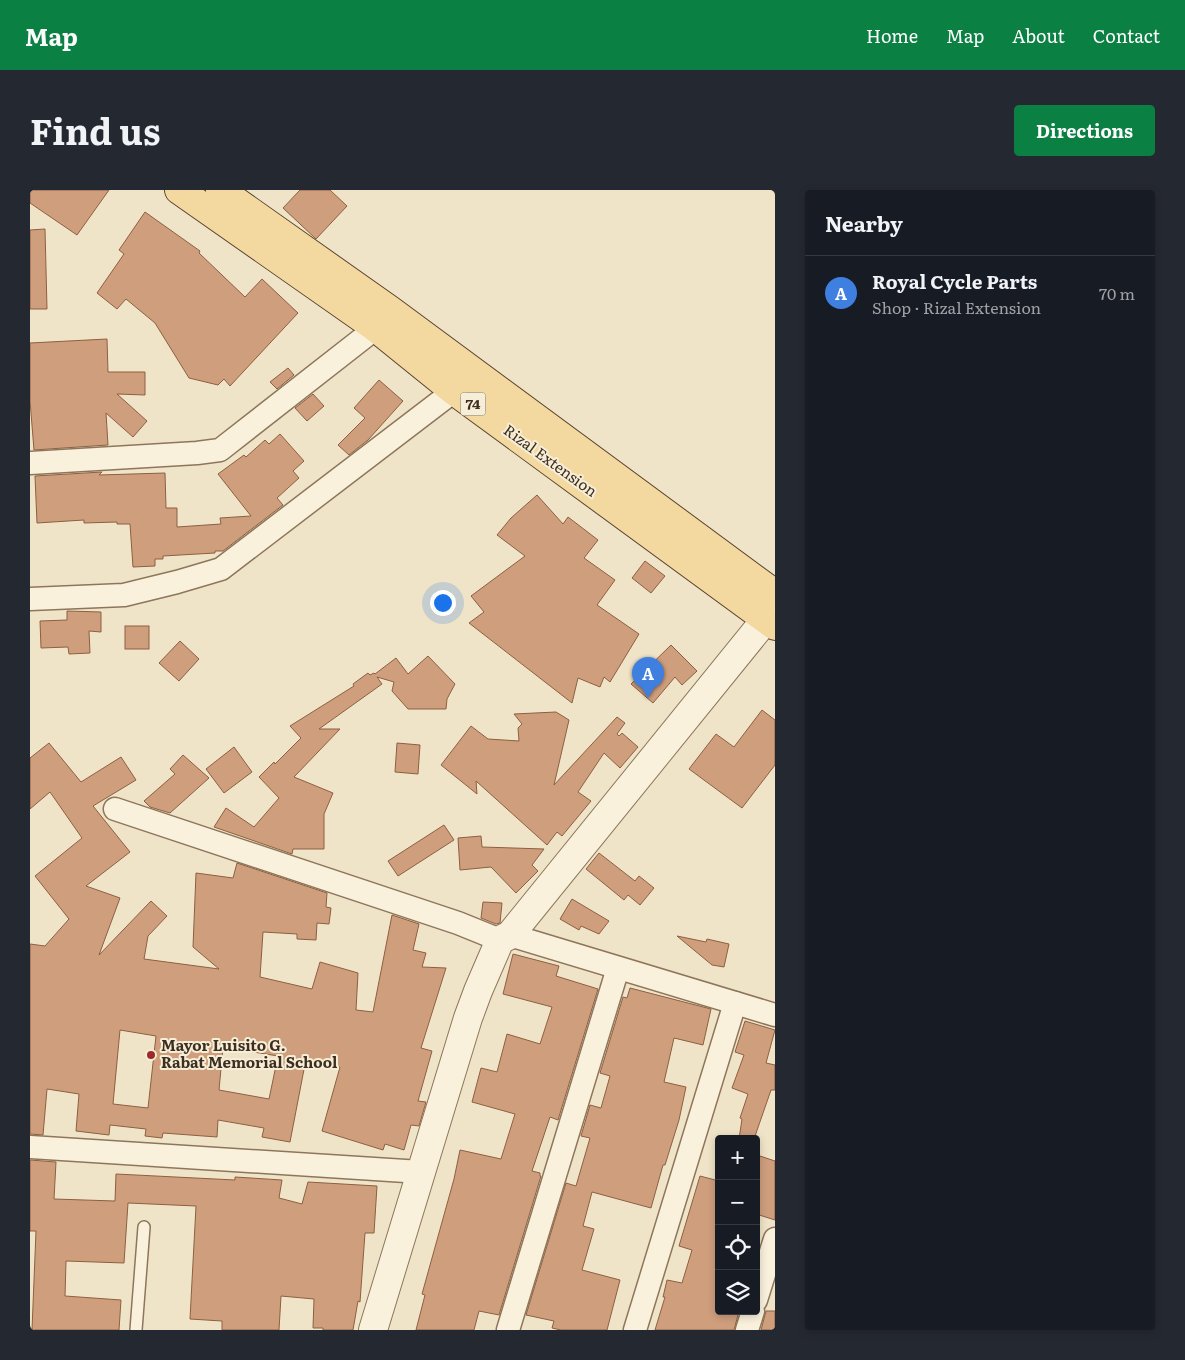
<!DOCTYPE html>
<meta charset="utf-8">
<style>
body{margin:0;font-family:Literata,serif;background:#242831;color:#f1f3f6}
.controls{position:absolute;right:15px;bottom:15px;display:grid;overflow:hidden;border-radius:5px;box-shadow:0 2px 8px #0003}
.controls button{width:45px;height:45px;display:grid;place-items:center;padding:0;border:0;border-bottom:1px solid #363941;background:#171b24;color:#f1f3f6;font:25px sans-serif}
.you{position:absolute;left:412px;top:412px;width:18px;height:18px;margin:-12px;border:4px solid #fff;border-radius:50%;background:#1a73e8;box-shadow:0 0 0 8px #1a73e833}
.badge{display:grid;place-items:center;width:32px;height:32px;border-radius:50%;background:#0b8043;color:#fff;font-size:16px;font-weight:700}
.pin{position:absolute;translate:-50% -41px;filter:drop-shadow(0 1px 2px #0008)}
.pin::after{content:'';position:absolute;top:26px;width:18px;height:15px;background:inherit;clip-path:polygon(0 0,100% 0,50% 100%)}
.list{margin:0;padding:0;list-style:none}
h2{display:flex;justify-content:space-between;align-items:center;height:65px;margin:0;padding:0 20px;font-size:21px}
h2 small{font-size:16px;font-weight:400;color:#9ea1a6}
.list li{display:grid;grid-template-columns:32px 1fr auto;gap:15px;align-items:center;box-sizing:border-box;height:75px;padding:0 20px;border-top:1px solid #363941}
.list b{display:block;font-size:19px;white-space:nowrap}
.list p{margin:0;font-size:16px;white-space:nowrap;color:#9ea1a6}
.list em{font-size:16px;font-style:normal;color:#9ea1a6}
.icon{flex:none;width:28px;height:28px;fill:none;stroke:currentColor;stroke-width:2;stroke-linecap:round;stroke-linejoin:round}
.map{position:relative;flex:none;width:745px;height:1140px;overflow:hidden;border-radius:5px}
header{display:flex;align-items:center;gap:30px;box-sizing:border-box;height:70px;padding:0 25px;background:#0b8043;color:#fff}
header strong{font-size:24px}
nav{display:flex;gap:28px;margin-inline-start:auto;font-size:18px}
.intro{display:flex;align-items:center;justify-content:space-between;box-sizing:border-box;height:120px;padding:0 30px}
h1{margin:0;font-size:35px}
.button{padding:12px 22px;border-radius:5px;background:#0b8043;color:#fff;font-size:18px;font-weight:700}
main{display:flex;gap:30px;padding:0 30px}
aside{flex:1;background:#171b24;border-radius:5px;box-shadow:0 2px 8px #0003}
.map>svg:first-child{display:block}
</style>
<header>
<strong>Map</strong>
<nav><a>Home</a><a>Map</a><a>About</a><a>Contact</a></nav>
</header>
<div class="intro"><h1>Find us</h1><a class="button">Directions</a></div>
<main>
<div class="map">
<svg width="745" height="1140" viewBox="0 0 745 1140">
<rect width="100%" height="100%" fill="#f0e4c8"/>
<g fill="#cf9f7d" stroke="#8d5f41" fill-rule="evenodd">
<polygon points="0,0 79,0 47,45 0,13"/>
<polygon points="270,0 300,0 317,16 286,49 253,18"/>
<polygon points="115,22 170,61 169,63 215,107 232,89 268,123 200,196 194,189 188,195 159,188 125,133 96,109 87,119 67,103 94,64 89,60"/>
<polygon points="15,39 17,119 0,119 0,40"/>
<polygon points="77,149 78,182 115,182 115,205 87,204 117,231 103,247 76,223 78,255 4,260 0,211 0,153"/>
<polygon points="258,178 264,185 247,199 240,192"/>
<polygon points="349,190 373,211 338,250 319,265 308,255 335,228 324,218"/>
<polygon points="283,204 294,216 277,231 265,218"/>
<polygon points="250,244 274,271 263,281 269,288 247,308 253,315 193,361 185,361 185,363 133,366 133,369 125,369 125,376 103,377 100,334 87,334 87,332 54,333 54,330 7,333 5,286 72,282 69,285 135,283 136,318 147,318 147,337 191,334 190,328 221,326 188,284 214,265 216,267 235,250 239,254"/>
<polygon points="507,305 533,334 538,327 568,350 554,368 585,390 567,415 609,444 580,492 574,487 570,497 548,488 542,513 439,433 454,422 441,406 495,366 467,345 481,328"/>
<polygon points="615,371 635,386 621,403 602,388"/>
<polygon points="37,421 71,422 71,442 59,441 60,463 39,464 38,457 11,458 10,431 37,430"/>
<rect x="95" y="436" width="24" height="23"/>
<polygon points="150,451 169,469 149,491 129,473"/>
<polygon points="641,455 667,481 652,495 645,487 623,513 601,494"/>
<polygon points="398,466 425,494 417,509 416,519 378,519 362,501 364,492 347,487 352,494 289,539 310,539 264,587 303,603 294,624 294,659 263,659 262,664 184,637 196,618 224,637 249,608 229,587 244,572 245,574 271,548 260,536 324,496 323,494 338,483 340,485 344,483 345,484 366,468 378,484"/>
<polygon points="732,520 745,530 745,575 712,618 659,579 686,544 704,557"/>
<polygon points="526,522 539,530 524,595 587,527 595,533 587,544 589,546 592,543 608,557 590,578 574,563 548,602 561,611 532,646 527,642 517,655 446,591 447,604 411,575 441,536 458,549 489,551 488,538 492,534 484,524"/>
<path d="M19,553l32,39 40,-25 15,23 -43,26 37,46 -44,34 34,12 -21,57 52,-54 16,15 -19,20 -4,23 75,10 -26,-22 3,-74 37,5 4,-15 90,30 -1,14 5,1 -2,16 -12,-1 -1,17 -19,-1v-5l-34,-2 -3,45 52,12 8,-27 38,11 -2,37 17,2 19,-97 27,9 -6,26 13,3 -4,14 24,1 -25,80 11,3 -14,50 8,1 -7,24 -8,-1 -7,25 -19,-6 -2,6 -61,-19 18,-64 -34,-8 -16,83 -28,-5 2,-9 -46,-8 -1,17 -54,-4 -1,5 -17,-2 1,-7 -36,-4 -1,10 -33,-4 3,-37 -32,-5 -4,46 -13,-1v-190l15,2 24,-27 -34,-43 47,-38 -32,-46 -20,17v-51zM90,840l36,6 -8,72 -35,-4zM193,857l55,9 -9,43 -50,-9z"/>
<polygon points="367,553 390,555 388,584 365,582"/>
<polygon points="204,557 222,582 194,603 176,579"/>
<polygon points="153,565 179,588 140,623 120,617 114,611 145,584 140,579"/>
<polygon points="414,635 424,650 368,686 358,671"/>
<polygon points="451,646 452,657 514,659 502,675 508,681 486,703 461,677 430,680 428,648"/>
<polygon points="569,663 605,691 609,686 624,698 610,715 598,705 594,710 556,679"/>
<polygon points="542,709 579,731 569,744 551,736 549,740 530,729"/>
<polygon points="453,712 472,713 470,733 466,734 451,728"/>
<polygon points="647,746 676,752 677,749 699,754 694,777 682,775"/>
<polygon points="483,764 529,776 526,786 568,799 528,930 520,927 502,981 510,983 510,986 511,986 469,1125 449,1121 444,1140 386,1140 395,1105 392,1104 424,989 430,960 471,969 485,924 442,912 451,878 467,882 477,844 510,854 522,817 473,804"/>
<polygon points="600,798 681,819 673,855 644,848 634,892 656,897 649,930 635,975 633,975 621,1018 562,1002 553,1036 564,1039 552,1080 590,1090 577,1140 531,1140 522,1138 524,1131 496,1125 536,993 546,996 560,948 551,946 560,915 571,918 580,886 570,883 593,807 597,808"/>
<polygon points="715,831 745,840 736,873 745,875 745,900 741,900 724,949 709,949 712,929 710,928 718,904 702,898 714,865 705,862"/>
<polygon points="730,966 745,971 745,1030 726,1024 726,977"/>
<polygon points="0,970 26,972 24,1009 85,1011 86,984 205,990 205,987 252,990 249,1008 272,1014 278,992 347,996 344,1043 335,1043 330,1112 328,1111 323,1140 293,1140 293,1138 283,1138 284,1109 251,1106 249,1140 192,1140 192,1131 160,1129 166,1016 98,1013 94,1073 36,1071 35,1106 91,1110 89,1140 2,1140 6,1041 0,1041"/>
<polygon points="670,986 689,991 689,1121 709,1121 704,1140 625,1140 635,1107 633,1107 637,1090 652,1093 662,1060 649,1056"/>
<polygon points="736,1121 745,1121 745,1140 731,1140"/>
</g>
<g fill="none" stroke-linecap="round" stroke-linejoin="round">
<defs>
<polyline id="service" points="106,1140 114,1037"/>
<g id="minor">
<polyline points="0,273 167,263 190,260 346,138"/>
<polyline points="0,409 94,405 147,392 191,379 424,201"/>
<polyline points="85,619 428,733 470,750"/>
<polyline points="480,745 745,825"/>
<polyline points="0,957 391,982"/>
<polyline points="726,1110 745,1049"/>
<polyline points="478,1140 588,778"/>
<polyline points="605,1140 705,813"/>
<polyline points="717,1140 723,1121"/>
</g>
<polyline id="tertiary" points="343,1140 438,828 448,801 470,750 480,745 745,418"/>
<g id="primary">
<polyline points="149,0 346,138 424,201 745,436"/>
<polyline points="190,0 360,120 745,404"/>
</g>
</defs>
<use href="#service" stroke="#8d765c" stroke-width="14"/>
<use href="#minor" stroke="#8d765c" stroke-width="25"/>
<use href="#tertiary" stroke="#8d765c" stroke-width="30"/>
<use href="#primary" stroke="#5b4430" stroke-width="30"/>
<use href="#service" stroke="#faf1dc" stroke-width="11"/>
<use href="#minor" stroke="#faf1dc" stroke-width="22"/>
<use href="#tertiary" stroke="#faf1dc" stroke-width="28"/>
<use href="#primary" stroke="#f3d9a0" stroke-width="28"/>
</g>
<circle fill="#9e2a2b" stroke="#f7eed8" stroke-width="2" cx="121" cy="865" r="5"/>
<g text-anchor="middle" stroke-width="4" stroke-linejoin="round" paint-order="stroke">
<rect fill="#f7eed8" stroke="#756857" stroke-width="1" x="430.5" y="202.5" width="25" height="23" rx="4"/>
<g font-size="14" font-weight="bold" fill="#3d2e20">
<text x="443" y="219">74</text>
</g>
<g font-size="15" fill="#3d2e20" stroke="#f7eed8">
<text transform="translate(520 271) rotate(36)" y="5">Rizal Extension</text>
</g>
<g font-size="15" font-weight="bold" fill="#3d2e20" stroke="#f7eed8" text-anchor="start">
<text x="131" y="861">Mayor Luisito G.<tspan x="131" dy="17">Rabat Memorial School</tspan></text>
</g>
</g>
</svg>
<div class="controls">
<button>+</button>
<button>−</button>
<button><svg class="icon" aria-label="locate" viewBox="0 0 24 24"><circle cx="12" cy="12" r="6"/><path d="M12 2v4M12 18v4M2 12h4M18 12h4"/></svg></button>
<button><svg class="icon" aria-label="layers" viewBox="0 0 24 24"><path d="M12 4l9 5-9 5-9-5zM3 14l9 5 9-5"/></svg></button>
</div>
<div class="you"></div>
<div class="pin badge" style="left:618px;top:508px;background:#3f7fe0">A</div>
</div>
<aside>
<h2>Nearby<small></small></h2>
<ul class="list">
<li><span class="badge" style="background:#3f7fe0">A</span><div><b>Royal Cycle Parts</b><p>Shop · Rizal Extension</p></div><em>70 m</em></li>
</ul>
</aside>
</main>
